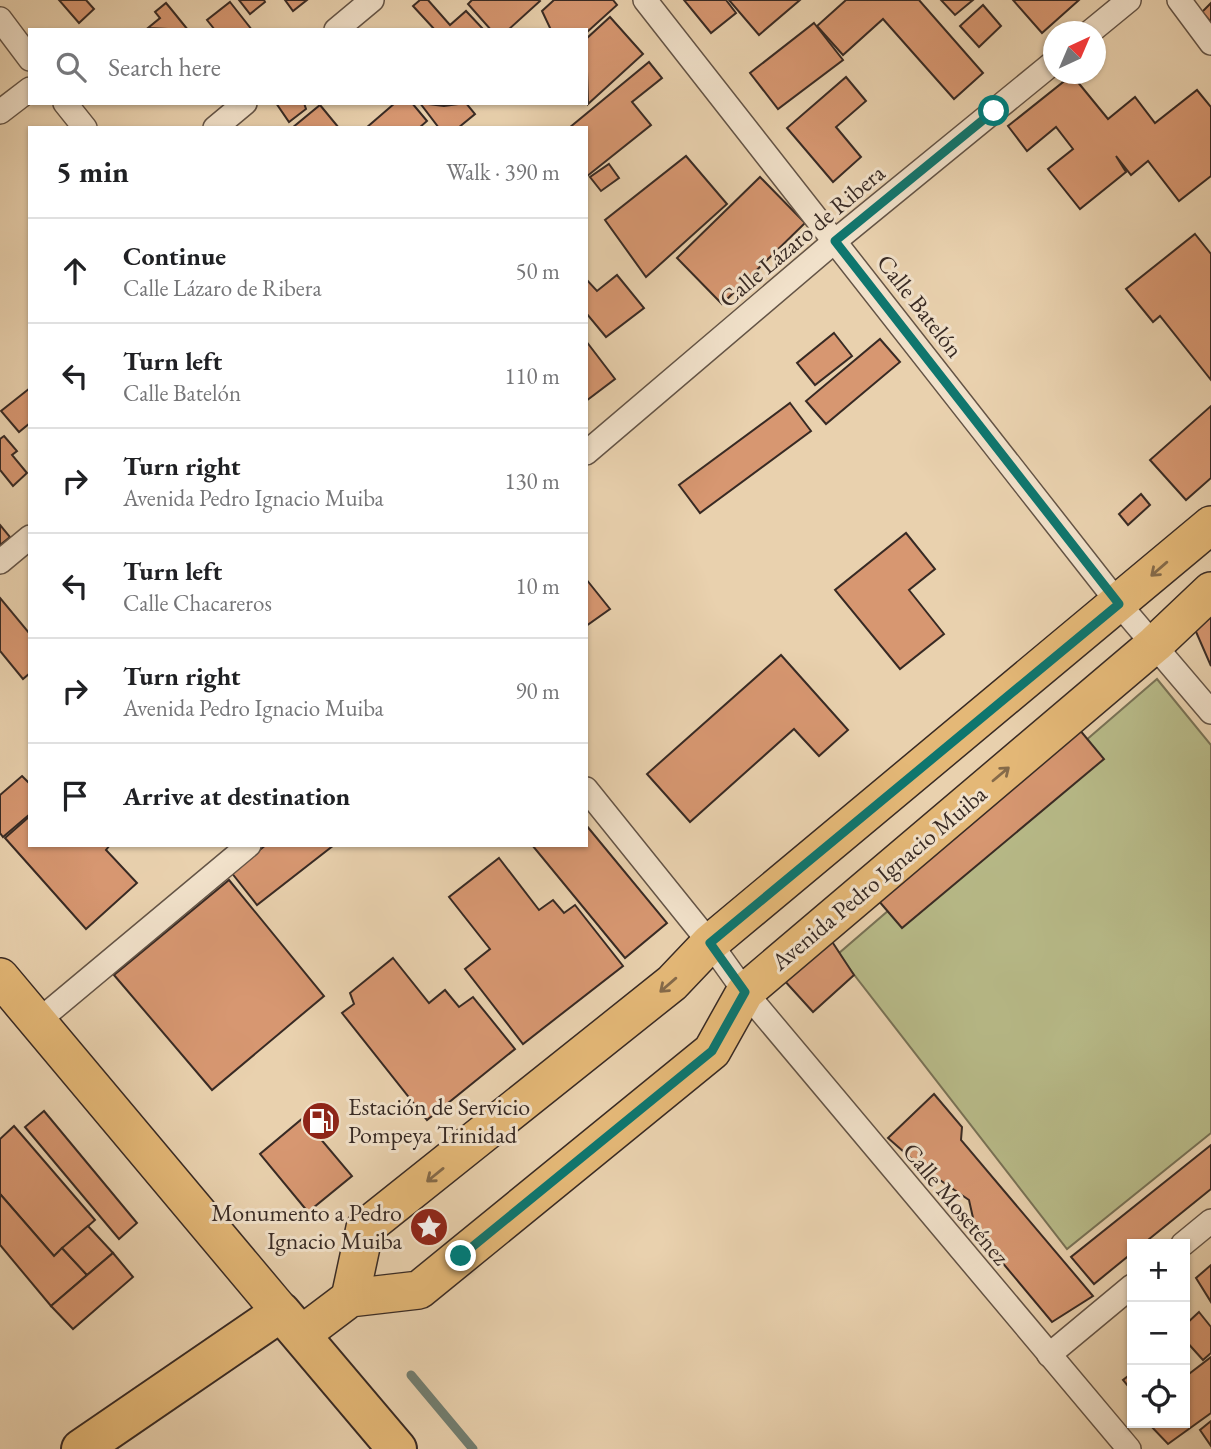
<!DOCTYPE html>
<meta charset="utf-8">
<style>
body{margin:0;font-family:"EB Garamond",serif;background:#f2f2f2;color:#202124}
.controls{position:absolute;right:21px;bottom:21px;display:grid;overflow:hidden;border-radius:0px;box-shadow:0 2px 5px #0004}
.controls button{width:63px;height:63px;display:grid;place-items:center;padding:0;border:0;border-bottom:2px solid #e0e0e0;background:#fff;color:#202124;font:35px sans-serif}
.compass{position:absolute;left:1043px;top:21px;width:63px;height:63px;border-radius:50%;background:#fff;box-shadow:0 2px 5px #0004;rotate:44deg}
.stop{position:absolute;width:21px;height:21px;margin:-16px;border:5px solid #0f766e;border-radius:50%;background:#fff}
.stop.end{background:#0f766e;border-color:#fff;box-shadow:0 2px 7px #0008}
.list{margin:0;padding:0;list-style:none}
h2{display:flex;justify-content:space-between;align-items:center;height:91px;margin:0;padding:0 28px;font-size:30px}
h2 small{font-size:23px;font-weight:400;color:#757577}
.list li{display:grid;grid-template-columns:46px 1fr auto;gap:21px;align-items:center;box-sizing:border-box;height:105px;padding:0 28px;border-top:2px solid #e0e0e0}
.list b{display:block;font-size:26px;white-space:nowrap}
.list p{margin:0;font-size:23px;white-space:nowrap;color:#757577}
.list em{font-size:23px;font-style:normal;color:#757577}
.icon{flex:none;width:38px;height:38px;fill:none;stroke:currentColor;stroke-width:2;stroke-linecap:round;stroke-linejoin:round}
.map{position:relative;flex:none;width:1211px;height:1449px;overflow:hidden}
.search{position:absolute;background:#fff;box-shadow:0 2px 5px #0004;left:28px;top:28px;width:560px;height:77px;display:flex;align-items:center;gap:18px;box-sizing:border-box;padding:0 24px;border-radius:0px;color:#757577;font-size:26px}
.panel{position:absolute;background:#fff;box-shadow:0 2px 5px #0004;left:28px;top:126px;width:560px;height:721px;border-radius:0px}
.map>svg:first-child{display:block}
</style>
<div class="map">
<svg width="1211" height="1449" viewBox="0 0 1211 1449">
<rect width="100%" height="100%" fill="#e9d1ae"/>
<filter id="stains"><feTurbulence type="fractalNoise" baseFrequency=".00286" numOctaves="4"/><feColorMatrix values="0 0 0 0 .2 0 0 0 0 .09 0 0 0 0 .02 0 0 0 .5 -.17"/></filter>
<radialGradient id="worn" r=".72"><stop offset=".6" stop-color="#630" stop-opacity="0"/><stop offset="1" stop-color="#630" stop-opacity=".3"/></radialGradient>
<polygon fill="#b8bb89" stroke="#787256" stroke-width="2" points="1157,679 1211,745 1211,1133 1067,1249 838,954"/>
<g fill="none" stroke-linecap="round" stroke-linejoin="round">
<polyline stroke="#727f72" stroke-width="9" points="411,1375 473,1449"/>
</g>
<g fill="#d79771" stroke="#382a24" stroke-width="2">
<polygon points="59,0 86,0 94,9 79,23"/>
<polygon points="239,0 264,0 265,2 250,14"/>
<polygon points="285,0 307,0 293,11"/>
<polygon points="420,0 428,0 450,25 466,11 484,30 435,30 413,6"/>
<polygon points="472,0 539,0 540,1 508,30 491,30 468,4"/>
<polygon points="554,0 613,0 617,5 586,33 586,30 551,30 542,11"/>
<polygon points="684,0 726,0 736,13 711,33"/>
<polygon points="729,0 800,0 759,35"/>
<polygon points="846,0 919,0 983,73 954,99 883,19 843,55 817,26"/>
<polygon points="941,0 973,0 955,15"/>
<polygon points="1013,0 1079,0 1042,33"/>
<polygon points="230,2 252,30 215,30 207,20"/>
<polygon points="166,3 171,9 188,30 148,28 160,18 155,12"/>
<polygon points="1211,3 1211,22 1202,12"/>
<polygon points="983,5 1001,26 979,47 960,26"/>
<polygon points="610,17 643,54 588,104 586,39"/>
<polygon points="814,23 843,60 778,109 750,73"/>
<polygon points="649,62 662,78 632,102 651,125 586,177 586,128 569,128"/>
<polygon points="1072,75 1108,119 1135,97 1155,123 1197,90 1211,107 1211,176 1179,201 1148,161 1131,175 1116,156 1126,172 1080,209 1048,169 1073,149 1056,127 1027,151 1008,126"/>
<polygon points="846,77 866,101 836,127 861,157 833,182 787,128"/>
<polygon points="276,103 304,103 306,109 289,122"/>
<polygon points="395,103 412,103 427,121 419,128 366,128"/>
<polygon points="420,103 444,106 466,103 475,114 458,128 439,128"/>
<polygon points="320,105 339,128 292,128"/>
<polygon points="686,156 727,204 646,277 605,220"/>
<polygon points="609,164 619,178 601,191 590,177"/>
<polygon points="760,177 805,223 722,304 677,258"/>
<polygon points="1195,234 1211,254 1211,380 1160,316 1153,322 1126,289"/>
<polygon points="617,275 644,308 606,337 586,313 586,279 597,291"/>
<polygon points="834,333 852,356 815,385 797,363"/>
<polygon points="880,339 900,362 826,424 806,401"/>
<polygon points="586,341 615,379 586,401"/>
<polygon points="30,388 30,423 19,432 1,411"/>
<polygon points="790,403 811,431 700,513 679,485"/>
<polygon points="1211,406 1211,478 1186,500 1150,460"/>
<polygon points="4,436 17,451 12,455 27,473 13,486 0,470 0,439"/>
<polygon points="1141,494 1150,505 1128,525 1119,514"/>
<polygon points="0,525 10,537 0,545"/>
<polygon points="906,533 935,569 909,590 944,634 900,669 835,590"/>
<polygon points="586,579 610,609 586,626"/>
<polygon points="0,598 30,634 30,673 23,679 0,651"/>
<polygon points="1211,602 1211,666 1190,618"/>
<polygon points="781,655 848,730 819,756 794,729 690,822 647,774"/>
<polygon points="1074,723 1104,759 902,928 872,893"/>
<polygon points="22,776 30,784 30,814 3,837 0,833 0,795"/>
<polygon points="30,816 30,845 110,845 106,850 137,883 86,929 5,838"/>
<polygon points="586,825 667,923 625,958 532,845 586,845"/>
<polygon points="266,845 334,845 257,905 231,872"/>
<polygon points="499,858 539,910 553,900 564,913 575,905 623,966 523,1044 465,969 490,949 449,897"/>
<polygon points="229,880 324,996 212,1090 114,975"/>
<polygon points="829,937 854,975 813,1012 783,979"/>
<polygon points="393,958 429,1003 445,990 459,1007 473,997 515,1049 427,1120 342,1013 354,1004 350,993"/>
<polygon points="934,1094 962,1127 961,1140 1093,1296 1052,1322 976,1231 969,1200 921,1167 888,1138"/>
<polygon points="44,1111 137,1223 119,1239 25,1127"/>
<polygon points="303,1118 352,1176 308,1212 260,1154"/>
<polygon points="14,1126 95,1220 54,1256 0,1194 0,1139"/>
<polygon points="1211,1145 1211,1189 1143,1244 1132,1244 1132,1253 1094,1284 1071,1257"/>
<polygon points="0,1194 54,1256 62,1248 87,1275 51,1306 0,1245"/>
<polygon points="88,1226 113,1253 87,1275 62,1248"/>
<polygon points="113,1253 133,1277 73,1329 51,1306"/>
<polygon points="1211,1265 1211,1302 1196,1278"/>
<polygon points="1199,1312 1211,1327 1211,1353 1203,1360 1185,1340 1185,1325"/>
<polygon points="1211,1357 1211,1413 1168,1444 1148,1423 1185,1423 1185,1377"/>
<polygon points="1132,1373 1132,1391 1123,1380"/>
<polygon points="1211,1421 1211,1446 1200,1430"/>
</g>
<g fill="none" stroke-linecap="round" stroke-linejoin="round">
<defs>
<g id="minor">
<polyline points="645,0 1119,604 1211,712"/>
<polyline points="1179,0 1211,43"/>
<polyline points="0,19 30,59"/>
<polyline points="336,30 372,0"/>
<polyline points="1090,32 1129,0"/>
<polyline points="65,103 85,128"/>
<polyline points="0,112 30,89"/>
<polyline points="215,128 245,103"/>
<polyline points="586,453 835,241 1054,62"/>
<polyline points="0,562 30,537"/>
<polyline points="586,789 710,943 745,992 1129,1449"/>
<polyline points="37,1022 249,845"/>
<polyline points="1183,1244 1211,1221"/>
<polyline points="1049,1355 1132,1286"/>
</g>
<g id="primary">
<polyline points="0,977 281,1312"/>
<polyline points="350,1298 365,1228 672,983 710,943 1211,525"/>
<polyline points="301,1335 350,1298 419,1290 712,1051 745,992 1155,644 1211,591"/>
</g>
<polyline id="trunk" points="81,1449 281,1312 397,1449"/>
</defs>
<use href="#minor" stroke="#645446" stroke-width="26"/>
<use href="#primary" stroke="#382a24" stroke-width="40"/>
<use href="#trunk" stroke="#382a24" stroke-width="42"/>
<use href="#minor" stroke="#f1e1ca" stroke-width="23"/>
<use href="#primary" stroke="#e4b877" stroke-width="37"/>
<use href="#trunk" stroke="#e4b877" stroke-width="38"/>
</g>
<defs><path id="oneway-shaft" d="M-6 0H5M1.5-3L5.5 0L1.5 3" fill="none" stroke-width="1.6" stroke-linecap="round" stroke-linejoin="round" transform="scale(1.75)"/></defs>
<g stroke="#856a49">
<use href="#oneway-shaft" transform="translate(1159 569) rotate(139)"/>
<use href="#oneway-shaft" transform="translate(1001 774) rotate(-40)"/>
<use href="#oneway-shaft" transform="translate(668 985) rotate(139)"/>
<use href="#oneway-shaft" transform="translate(435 1175) rotate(141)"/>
</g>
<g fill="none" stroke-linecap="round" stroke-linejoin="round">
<polyline stroke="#0f766e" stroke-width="9" points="461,1256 712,1051 745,992 710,943 1119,604 835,241 994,111"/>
</g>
<defs>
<symbol id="fuel-disc" viewBox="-11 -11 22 22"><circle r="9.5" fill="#8f2418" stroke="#f1e1ca"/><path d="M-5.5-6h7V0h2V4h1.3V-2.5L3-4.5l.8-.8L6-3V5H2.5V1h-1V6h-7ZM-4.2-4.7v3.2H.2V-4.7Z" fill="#fff"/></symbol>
<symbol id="sight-disc" viewBox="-11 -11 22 22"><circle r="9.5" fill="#8f2418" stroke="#f1e1ca"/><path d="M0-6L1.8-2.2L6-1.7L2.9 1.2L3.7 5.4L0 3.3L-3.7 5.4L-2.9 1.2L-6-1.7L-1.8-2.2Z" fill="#fff"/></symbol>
</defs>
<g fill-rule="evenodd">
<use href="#fuel-disc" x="299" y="1099" width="44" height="44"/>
<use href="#sight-disc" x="407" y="1205" width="44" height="44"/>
</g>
<g text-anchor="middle" stroke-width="6" stroke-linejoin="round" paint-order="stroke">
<g font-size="24" fill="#382a24" stroke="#f1e1ca">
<text transform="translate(802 236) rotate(-40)" y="8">Calle Lázaro de Ribera</text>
<text transform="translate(920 306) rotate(52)" y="8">Calle Batelón</text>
<text transform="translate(879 878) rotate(-40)" y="8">Avenida Pedro Ignacio Muiba</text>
<text transform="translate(956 1204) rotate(50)" y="8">Calle Moseténez</text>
</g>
<g font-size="24" fill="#382a24" stroke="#f1e1ca" text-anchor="start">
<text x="348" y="1115">Estación de Servicio<tspan x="348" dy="28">Pompeya Trinidad</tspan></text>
<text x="402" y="1221" text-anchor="end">Monumento a Pedro<tspan x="402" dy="28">Ignacio Muiba</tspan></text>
</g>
</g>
<rect width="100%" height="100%" filter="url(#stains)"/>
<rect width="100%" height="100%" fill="url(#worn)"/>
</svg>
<div class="controls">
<button>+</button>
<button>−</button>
<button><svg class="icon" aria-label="locate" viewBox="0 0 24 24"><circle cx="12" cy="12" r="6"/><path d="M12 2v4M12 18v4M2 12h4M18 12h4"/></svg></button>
</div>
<svg class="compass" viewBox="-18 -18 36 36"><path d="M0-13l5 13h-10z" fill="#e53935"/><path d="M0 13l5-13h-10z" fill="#757577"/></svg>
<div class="stop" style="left:994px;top:111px"></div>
<div class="stop end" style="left:461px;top:1256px"></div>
<div class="search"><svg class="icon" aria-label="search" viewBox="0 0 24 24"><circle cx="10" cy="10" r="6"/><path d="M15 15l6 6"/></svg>Search here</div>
<section class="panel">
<h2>5 min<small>Walk · 390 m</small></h2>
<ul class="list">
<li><svg class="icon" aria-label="ahead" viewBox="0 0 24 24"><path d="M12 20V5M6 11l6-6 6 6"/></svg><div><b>Continue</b><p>Calle Lázaro de Ribera</p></div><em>50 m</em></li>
<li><svg class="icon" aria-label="left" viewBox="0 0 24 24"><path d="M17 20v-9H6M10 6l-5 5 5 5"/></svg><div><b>Turn left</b><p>Calle Batelón</p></div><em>110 m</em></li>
<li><svg class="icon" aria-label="right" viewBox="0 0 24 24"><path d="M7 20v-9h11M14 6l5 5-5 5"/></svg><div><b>Turn right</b><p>Avenida Pedro Ignacio Muiba</p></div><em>130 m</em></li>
<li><svg class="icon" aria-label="left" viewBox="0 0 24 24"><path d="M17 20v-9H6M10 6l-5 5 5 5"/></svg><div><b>Turn left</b><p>Calle Chacareros</p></div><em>10 m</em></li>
<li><svg class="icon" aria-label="right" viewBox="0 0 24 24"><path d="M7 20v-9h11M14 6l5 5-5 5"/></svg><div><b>Turn right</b><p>Avenida Pedro Ignacio Muiba</p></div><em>90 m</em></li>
<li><svg class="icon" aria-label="arrive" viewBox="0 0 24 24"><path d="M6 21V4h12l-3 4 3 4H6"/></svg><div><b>Arrive at destination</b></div></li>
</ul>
</section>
</div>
